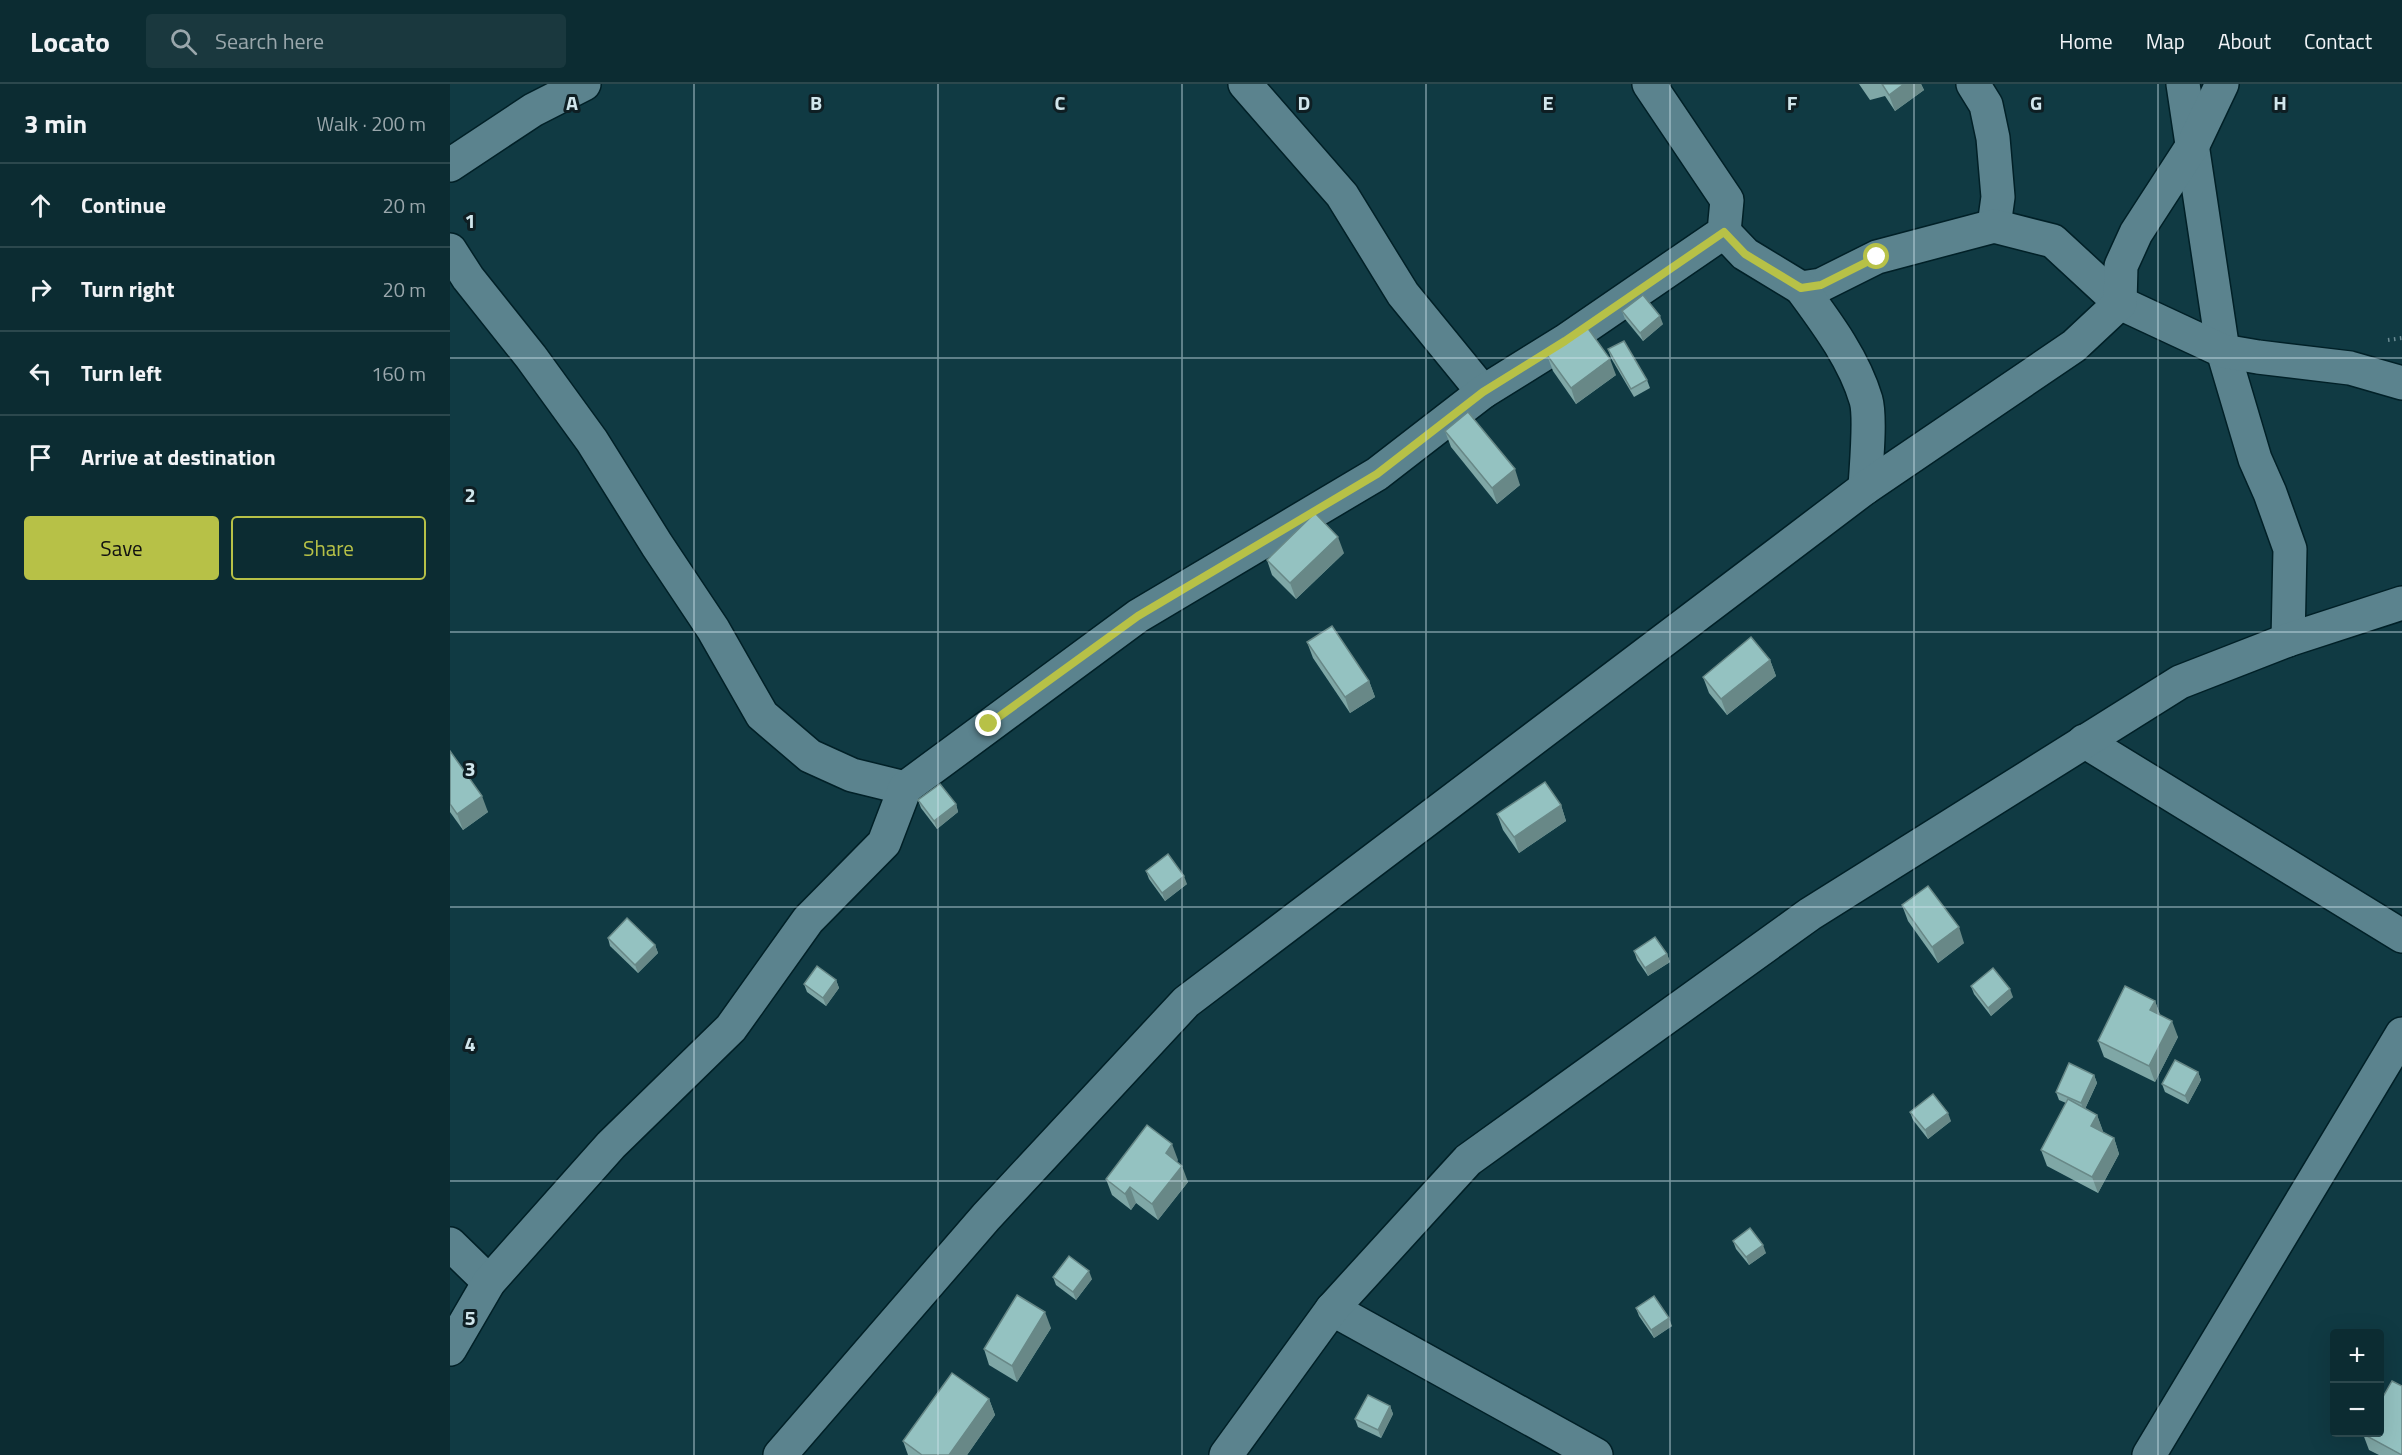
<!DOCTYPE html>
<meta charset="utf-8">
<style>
body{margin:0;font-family:"Titillium Web",sans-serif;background:#1a383e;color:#f1f3f6}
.controls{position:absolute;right:18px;bottom:18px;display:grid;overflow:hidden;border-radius:6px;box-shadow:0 6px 24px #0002}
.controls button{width:54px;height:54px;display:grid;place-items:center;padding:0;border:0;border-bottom:2px solid #2c484d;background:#0c2c32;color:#f1f3f6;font:30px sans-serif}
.stop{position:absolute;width:18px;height:18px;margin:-14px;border:4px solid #b7c147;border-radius:50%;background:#fff}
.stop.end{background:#b7c147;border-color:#fff;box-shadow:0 2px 6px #0008}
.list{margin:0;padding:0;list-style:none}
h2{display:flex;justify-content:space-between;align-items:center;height:78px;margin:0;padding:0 24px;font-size:26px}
h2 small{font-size:20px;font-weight:400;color:#9aa7ac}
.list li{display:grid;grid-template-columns:39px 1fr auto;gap:18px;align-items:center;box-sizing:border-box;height:84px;padding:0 24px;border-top:2px solid #2c484d}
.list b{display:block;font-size:22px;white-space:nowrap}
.list em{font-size:20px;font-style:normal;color:#9aa7ac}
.actions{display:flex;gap:12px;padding:18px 24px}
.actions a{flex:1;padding:14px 0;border:2px solid #b7c147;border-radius:6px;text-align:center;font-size:21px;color:#b7c147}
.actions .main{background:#b7c147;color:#111}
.icon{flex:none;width:33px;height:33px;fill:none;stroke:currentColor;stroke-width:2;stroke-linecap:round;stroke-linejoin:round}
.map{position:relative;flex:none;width:1952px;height:1371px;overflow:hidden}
header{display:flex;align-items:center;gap:36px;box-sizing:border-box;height:84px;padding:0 30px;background:#0c2c32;border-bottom:2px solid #2c484d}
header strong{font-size:28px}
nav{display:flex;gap:33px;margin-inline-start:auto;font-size:21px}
.search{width:420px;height:54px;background:#1a383e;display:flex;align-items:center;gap:15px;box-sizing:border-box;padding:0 21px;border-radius:6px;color:#9aa7ac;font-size:22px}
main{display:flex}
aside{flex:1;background:#0c2c32}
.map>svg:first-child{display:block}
</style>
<header>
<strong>Locato</strong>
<div class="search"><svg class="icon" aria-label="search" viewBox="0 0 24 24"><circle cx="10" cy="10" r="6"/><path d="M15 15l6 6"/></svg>Search here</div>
<nav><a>Home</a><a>Map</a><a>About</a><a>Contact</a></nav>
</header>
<main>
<aside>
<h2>3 min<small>Walk · 200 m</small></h2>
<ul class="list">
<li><svg class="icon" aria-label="ahead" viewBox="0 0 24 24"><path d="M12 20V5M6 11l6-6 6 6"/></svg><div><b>Continue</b></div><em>20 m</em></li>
<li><svg class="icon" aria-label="right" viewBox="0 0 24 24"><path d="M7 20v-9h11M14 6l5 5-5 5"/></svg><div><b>Turn right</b></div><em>20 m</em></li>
<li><svg class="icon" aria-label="left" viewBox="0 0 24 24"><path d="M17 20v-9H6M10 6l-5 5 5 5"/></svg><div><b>Turn left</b></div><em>160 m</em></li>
<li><svg class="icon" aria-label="arrive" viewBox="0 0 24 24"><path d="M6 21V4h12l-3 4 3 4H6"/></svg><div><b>Arrive at destination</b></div></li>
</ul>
<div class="actions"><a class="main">Save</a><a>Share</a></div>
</aside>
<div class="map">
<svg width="1952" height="1371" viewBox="0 0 1952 1371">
<rect width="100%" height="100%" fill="#103a43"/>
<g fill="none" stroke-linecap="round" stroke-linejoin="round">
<defs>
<g id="street">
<polyline points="795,0 892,111 953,210 1033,308"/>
<polyline points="1523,0 1536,21 1543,54 1548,113 1544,142"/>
<polyline points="1733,0 1773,267 1805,375 1820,409 1840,465 1838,556"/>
<polyline points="0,81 83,26 134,0"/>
<polyline points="1274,148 1295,170 1351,204 1371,201 1427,173 1544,142 1603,157 1670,219 1773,267 1808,273 1900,284 1952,299"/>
<polyline points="0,166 18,194 81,273 142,357 207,461 263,545 312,631 360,672 402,691 455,704"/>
<path d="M1351,204c25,34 53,71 65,112 5,18 0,67 -1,88"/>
<polyline points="1634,657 1952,852"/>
<polyline points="0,1160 39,1198"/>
<polyline points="882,1225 1146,1371"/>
<polyline points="0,1265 39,1198 161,1061 281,944 358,836 434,759 455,704 688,532 927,390 1033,308 1115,257 1274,148 1277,116 1199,0"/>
<polyline points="330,1371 536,1133 736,918 1415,404 1624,262 1670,219 1671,182 1686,149 1743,61 1772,0"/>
<polyline points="776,1371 882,1225 1018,1076 1360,830 1730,598 1838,556 1952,519"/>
<polyline points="1699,1371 1952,950"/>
</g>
</defs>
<use href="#street" stroke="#012027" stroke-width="36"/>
<polyline stroke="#6b8b93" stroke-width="4" stroke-dasharray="1.5 4.5" stroke-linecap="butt" points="1938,256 1952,254"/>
<use href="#street" stroke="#5b838e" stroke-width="33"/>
</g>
<g fill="#7fa7a6">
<polygon points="1409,0 1471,0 1474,6 1445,27 1435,12 1420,16"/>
<polygon points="1172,227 1213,240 1193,257 1175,235"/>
<polygon points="1158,265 1197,296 1200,304 1184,313 1161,274"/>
<polygon points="1097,271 1166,291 1126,320 1103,287"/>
<polygon points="995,347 1070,401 1047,420 1001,363"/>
<polygon points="894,469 846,515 822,491 817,476"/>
<polygon points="857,558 919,597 925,613 900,629 863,574"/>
<polygon points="1320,576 1326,592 1277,631 1259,609 1253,593"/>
<polygon points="0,667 38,728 13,746 0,728"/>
<polygon points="468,716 506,720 508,728 487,745 471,724"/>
<polygon points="1111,721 1116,737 1069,769 1053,746 1047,730"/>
<polygon points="696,787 737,800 715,817 699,795"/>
<polygon points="1452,821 1514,859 1488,879 1458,837"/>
<polygon points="158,854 205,861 208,869 188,889 160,862"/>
<polygon points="1184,867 1217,870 1220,878 1198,892 1187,876"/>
<polygon points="386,896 389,904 376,922 357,908 354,900"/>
<polygon points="1521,902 1563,913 1541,932 1524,910"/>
<polygon points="1705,917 1710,931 1728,953 1705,998 1654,973 1648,957"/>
<polygon points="1748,988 1751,996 1738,1020 1715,1008 1712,1000"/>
<polygon points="1644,991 1647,999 1635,1025 1647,1031 1653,1048 1664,1054 1669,1070 1648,1109 1597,1082 1591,1066 1616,1019 1609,1016 1606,1008"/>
<polygon points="1460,1028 1501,1037 1478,1055 1463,1036"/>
<polygon points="728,1076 727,1077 738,1098 708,1136 686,1119 681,1126 662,1111 656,1095"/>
<polygon points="1283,1157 1316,1169 1299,1181 1286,1165"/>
<polygon points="603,1193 642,1195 626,1216 606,1201"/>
<polygon points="1186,1224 1222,1242 1204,1254 1189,1232"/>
<polygon points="601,1244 567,1298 539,1281 534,1265"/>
<polygon points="539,1315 545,1331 517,1371 458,1371 453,1357"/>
<polygon points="940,1322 943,1330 931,1354 908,1343 905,1335"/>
<polygon points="1913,1350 1952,1371 1929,1371 1919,1366"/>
</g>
<g fill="#688887">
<polygon points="1454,0 1471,0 1474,6 1445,27 1439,11"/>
<polygon points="1210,232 1213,240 1193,257 1190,249"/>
<polygon points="1160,275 1166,291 1126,320 1121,304"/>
<polygon points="1065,385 1070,401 1047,420 1042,404"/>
<polygon points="888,453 894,469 846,515 840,499"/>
<polygon points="1320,576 1326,592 1277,631 1271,615"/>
<polygon points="919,597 925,613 900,629 895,613"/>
<polygon points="32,712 38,728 13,746 7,730"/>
<polygon points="506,720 508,728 487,745 484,737"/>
<polygon points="1111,721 1116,737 1069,769 1064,753"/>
<polygon points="734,792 737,800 715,817 712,809"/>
<polygon points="1509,843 1514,859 1488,879 1482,863"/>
<polygon points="205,861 208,869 188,889 185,881"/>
<polygon points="1217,870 1220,878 1198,892 1195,884"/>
<polygon points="386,896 389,904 376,922 373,914"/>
<polygon points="1560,905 1563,913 1541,932 1538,924"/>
<polygon points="1705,917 1711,933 1700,926"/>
<polygon points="1722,937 1728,953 1705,998 1699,982"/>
<polygon points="1748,988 1751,996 1738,1020 1735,1012"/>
<polygon points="1644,991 1647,999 1634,1027 1631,1019"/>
<polygon points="1498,1029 1501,1037 1478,1055 1475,1046"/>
<polygon points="1647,1031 1653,1047 1647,1058 1641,1042"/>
<polygon points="1664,1054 1669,1070 1648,1109 1642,1093"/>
<polygon points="722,1060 728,1076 722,1085 716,1069"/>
<polygon points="732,1082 738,1098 708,1136 702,1120"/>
<polygon points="680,1103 686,1119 681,1126 675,1110"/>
<polygon points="1313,1161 1316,1169 1299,1181 1296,1173"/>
<polygon points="639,1187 642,1195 626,1216 623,1208"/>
<polygon points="595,1228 601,1244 567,1298 562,1282"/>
<polygon points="1219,1234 1222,1242 1204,1254 1201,1246"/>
<polygon points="539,1315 545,1331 517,1371 499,1371"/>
<polygon points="940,1322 943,1330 931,1354 928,1346"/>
</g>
<g fill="#94c2c1" stroke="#688887" stroke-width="1.5">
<polygon points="1432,0 1454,0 1439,11"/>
<polygon points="1193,211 1210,232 1190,249 1172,227"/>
<polygon points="1137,243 1160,275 1121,304 1097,271"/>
<polygon points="1174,257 1197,296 1181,305 1158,265"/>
<polygon points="1018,328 1065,385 1042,404 995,347"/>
<polygon points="865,429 888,453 840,499 817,476"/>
<polygon points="882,542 919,597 895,613 857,558"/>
<polygon points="1301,553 1320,576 1271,615 1253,593"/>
<polygon points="0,667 32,712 7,730 0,720"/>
<polygon points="1095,698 1111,721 1064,753 1047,730"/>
<polygon points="490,700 506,720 484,737 468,716"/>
<polygon points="718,770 734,792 712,809 696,787"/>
<polygon points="1478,802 1509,843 1482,863 1452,821"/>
<polygon points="177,834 205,861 185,881 158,854"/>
<polygon points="1205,853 1217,870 1195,884 1184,867"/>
<polygon points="367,882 386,896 373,914 354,900"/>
<polygon points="1543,884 1560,905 1538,924 1521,902"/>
<polygon points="1675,902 1705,917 1700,926 1722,937 1699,982 1648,957"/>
<polygon points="1725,976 1748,988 1735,1012 1712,1000"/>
<polygon points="1619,979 1644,991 1631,1019 1606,1008"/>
<polygon points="1483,1010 1498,1029 1475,1046 1460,1028"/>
<polygon points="1618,1015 1647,1031 1641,1042 1664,1054 1642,1093 1591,1066"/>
<polygon points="697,1041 722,1060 716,1069 732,1082 702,1120 680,1103 675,1110 656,1095"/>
<polygon points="1300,1144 1313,1161 1296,1173 1283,1157"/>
<polygon points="619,1172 639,1187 623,1208 603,1193"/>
<polygon points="567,1211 595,1228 562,1282 534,1265"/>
<polygon points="1204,1212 1219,1234 1201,1246 1186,1224"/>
<polygon points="502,1289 539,1315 499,1371 472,1371 453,1357"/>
<polygon points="1942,1297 1952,1302 1952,1371 1913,1350 1914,1348 1929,1348 1929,1320"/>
<polygon points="918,1311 940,1322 928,1346 905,1335"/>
</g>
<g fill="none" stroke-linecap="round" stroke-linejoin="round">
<polyline stroke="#b7c147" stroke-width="8" points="539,640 688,532 927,390 1033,308 1115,257 1274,148 1295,170 1351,204 1371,201 1427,173"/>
</g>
<path fill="none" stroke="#d1e6ec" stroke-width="1.5" stroke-opacity="0.55" d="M244,0v1371M488,0v1371M732,0v1371M976,0v1371M1220,0v1371M1464,0v1371M1708,0v1371M0,274h1952M0,548h1952M0,823h1952M0,1097h1952"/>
<g font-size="20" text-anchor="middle" font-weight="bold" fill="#d1e6ec" stroke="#0e1e23" stroke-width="6" stroke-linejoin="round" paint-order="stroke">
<text x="122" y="26">A</text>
<text x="366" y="26">B</text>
<text x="610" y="26">C</text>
<text x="854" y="26">D</text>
<text x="1098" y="26">E</text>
<text x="1342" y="26">F</text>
<text x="1586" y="26">G</text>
<text x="1830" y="26">H</text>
<text x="20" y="144">1</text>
<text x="20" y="418">2</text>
<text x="20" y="692">3</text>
<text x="20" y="967">4</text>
<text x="20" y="1241">5</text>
</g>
</svg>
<div class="controls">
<button>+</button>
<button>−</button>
</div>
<div class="stop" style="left:1427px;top:173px"></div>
<div class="stop end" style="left:539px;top:640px"></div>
</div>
</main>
